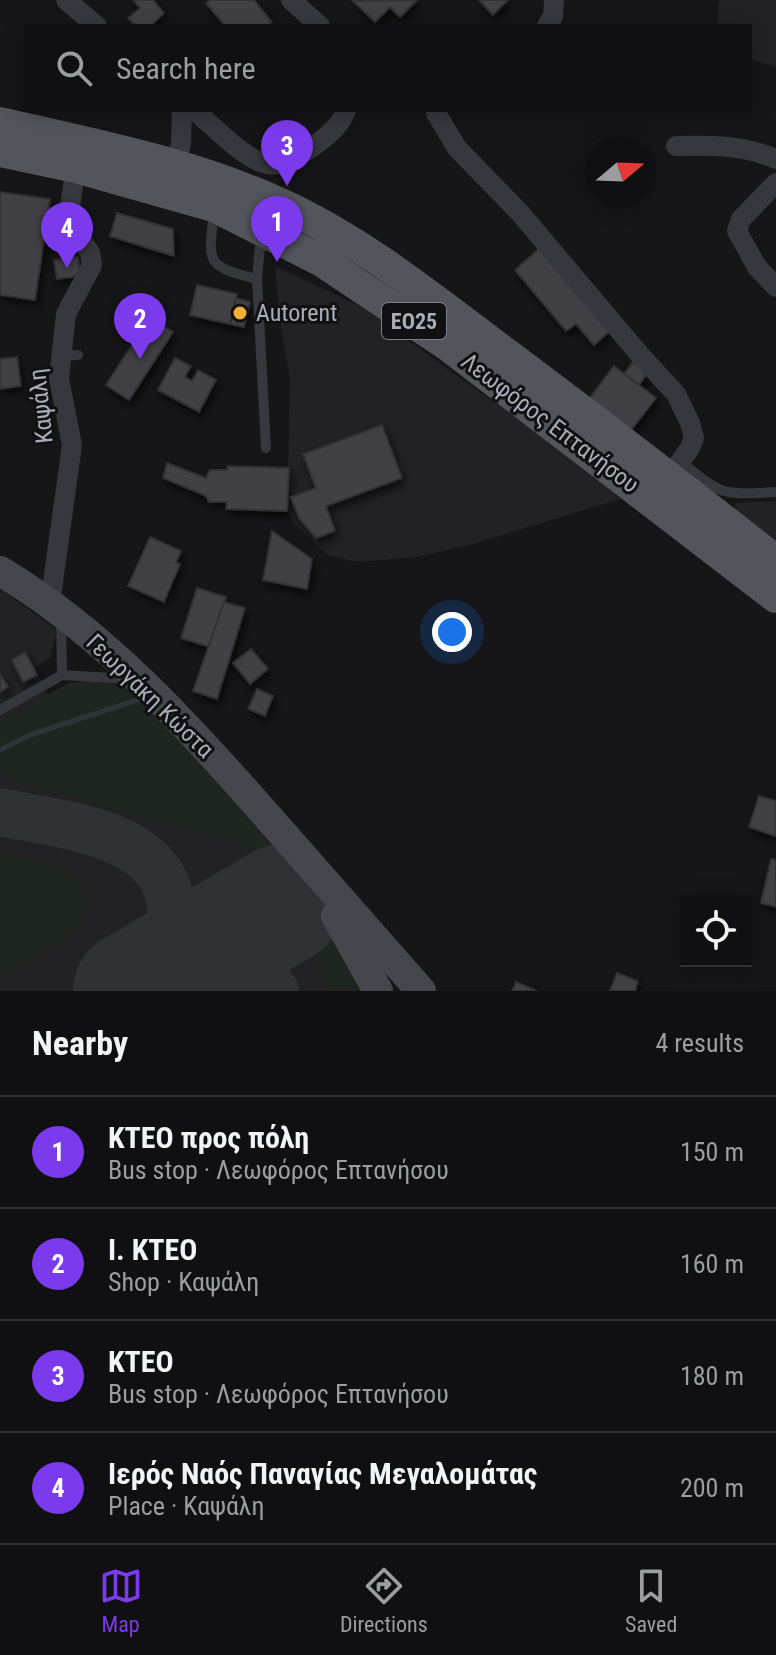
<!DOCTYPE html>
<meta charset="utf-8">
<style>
body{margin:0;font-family:"Roboto Condensed",sans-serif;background:#1e1e20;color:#f1f3f6}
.controls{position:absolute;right:24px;bottom:24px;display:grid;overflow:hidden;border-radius:0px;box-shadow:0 4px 20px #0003}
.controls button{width:72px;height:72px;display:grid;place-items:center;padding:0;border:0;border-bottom:2px solid #303032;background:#101012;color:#f1f3f6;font:40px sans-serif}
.compass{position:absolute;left:584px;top:136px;width:72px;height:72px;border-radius:50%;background:#101012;box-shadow:0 4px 20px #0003;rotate:71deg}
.you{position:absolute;left:452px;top:632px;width:28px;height:28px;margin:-20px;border:6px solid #fff;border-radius:50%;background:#1a73e8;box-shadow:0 0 0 12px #1a73e833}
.badge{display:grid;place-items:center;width:52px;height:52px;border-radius:50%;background:#7c3aed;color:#fff;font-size:26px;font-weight:700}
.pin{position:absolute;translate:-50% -66px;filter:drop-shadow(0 2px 4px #0008)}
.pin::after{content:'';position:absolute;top:42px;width:28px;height:24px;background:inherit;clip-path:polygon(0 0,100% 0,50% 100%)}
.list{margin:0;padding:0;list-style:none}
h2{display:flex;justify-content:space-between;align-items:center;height:104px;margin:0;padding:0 32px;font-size:34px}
h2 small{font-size:26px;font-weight:400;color:#9c9d9f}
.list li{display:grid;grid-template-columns:52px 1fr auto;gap:24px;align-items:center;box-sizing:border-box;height:112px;padding:0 32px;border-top:2px solid #303032}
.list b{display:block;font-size:30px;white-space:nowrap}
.list p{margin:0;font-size:26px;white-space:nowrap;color:#9c9d9f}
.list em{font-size:26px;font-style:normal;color:#9c9d9f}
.icon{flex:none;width:44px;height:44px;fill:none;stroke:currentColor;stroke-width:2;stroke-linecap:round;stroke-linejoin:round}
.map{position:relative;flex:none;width:776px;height:991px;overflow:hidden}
.search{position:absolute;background:#101012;box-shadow:0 4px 20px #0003;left:24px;right:24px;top:24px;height:88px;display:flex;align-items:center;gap:20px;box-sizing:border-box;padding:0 28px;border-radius:0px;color:#9c9d9f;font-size:30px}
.sheet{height:552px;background:#101012}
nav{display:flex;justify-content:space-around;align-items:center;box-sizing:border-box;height:112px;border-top:2px solid #303032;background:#101012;font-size:22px;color:#9c9d9f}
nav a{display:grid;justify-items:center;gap:4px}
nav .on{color:#7c3aed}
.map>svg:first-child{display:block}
</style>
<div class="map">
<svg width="776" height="991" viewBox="0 0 776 991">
<defs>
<filter id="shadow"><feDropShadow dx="3" dy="5.5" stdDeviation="4" flood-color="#0009"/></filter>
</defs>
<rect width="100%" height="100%" fill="#161618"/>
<g fill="#222225">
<polygon points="719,0 776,0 776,67 750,59 750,26 717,26"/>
<polygon points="275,266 362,307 481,393 514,414 621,499 473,544 418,557 357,562 328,555 295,525 287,511 290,378 280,322"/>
<polygon points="776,501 776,540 733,508 737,503"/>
<polygon points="2,590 57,630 50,658 34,668 48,695 67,684 87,681 263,826 342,942 369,991 0,991 0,592"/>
</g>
<g fill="#1e261f">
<path d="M87,681l42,4 134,141 79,116 27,49h-43c-2,-31 -58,-114 -76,-145 -32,-8 -238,-59 -248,-74 -2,-11 -2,-36 -2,-49l67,-39z"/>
<path d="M0,852c19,5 51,9 67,18 10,5 15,16 17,26 8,41 -55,65 -84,82z"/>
</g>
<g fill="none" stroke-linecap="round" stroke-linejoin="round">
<polyline stroke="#2c353c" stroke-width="5" points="0,750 30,735 140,699"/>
<g stroke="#303135" stroke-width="48">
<path d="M0,812c61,13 176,20 171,107 -2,31 -17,54 -41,72"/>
<polyline points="265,977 275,991"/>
</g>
<polyline stroke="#303135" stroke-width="120" points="133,991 283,904"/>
</g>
<g fill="#404145" stroke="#303034" stroke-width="2" filter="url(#shadow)">
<polygon points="133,0 153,0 164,13 151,26 136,26 128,18 140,8"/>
<polygon points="210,0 254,0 272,22 267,26 225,26 206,3"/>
<polygon points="417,0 400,17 390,7 375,22 353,1"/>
<polygon points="479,0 508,0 493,15"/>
<polygon points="0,192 50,199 35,300 0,295"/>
<polygon points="117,213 173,229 174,256 110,236"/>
<polygon points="541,247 611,330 594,345 576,324 566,331 515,270"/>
<polygon points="78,257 80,276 57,279 54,260"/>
<polygon points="197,285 237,294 230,324 190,315"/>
<polygon points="236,298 250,302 244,327 230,324"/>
<polygon points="150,317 173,332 129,400 106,385"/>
<polygon points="17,357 21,386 0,389 0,359"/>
<polygon points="175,358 191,366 185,377 192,381 198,370 216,380 199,412 158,390"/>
<polygon points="633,362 647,373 639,385 624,374"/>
<polygon points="614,366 656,398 631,430 589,399"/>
<polygon points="382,425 402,478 326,506 335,531 316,538 299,518 291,497 316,488 303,454"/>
<polygon points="167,463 206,478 210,470 227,470 228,466 289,468 287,511 226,509 227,502 209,502 206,496 163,478"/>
<polygon points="272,531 312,559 307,589 263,580"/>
<polygon points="150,537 181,551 176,563 180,564 164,602 128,586"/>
<polygon points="197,588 226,597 210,647 181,638"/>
<polygon points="224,602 245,608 217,699 193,691"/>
<polygon points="251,649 268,669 250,684 233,663"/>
<polygon points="25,652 37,675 23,682 12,660"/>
<polygon points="0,674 8,687 0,692"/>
<polygon points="257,689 273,696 265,716 248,709"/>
<polygon points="759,796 776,801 776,836 749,827"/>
<polygon points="771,859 776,860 776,907 761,903"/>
<polygon points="617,973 638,981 635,991 610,991"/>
<polygon points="516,982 537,991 512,991"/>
</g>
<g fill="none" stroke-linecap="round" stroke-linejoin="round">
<g stroke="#37383d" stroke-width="10">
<path d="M214,212c-6,51 -9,54 43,67"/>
<polyline points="261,235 257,279 266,448"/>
<polyline points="62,356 78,355"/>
<path d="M681,462c42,34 41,33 95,30"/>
<polyline points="61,618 62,675"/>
<polyline points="0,710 62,675 128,679"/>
</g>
<g stroke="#37383d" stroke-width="20">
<polyline points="66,0 97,26"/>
<polyline points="291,0 320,26"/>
<polyline points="547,26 553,16 554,0"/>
<path d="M194,110c18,15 47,46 69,53 18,6 37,-8 51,-17 14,-11 26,-19 32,-36"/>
<polyline points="436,113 457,148 521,214 640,355 676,394 690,423 694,438 690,448 669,477"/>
<path d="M676,146c36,-1 67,-1 100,13"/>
<polyline points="173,177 181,143 182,110"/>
<polyline points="776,183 741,219 737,231 757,267 776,287"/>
<polyline points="50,604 72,445 59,379 66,314 92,265 90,253 68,219 76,167"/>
</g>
<g stroke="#45474d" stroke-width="30">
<path d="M0,571c104,62 189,156 268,246 51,58 102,116 153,174"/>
<polyline points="336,916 378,991"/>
</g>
<g stroke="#53555c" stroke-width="32">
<path d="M0,123c96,22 195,41 285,83 77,36 144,90 212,141 94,70 187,142 279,214"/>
<polyline points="0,151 76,167 214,206 322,261 449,346 776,597"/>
</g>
</g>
<circle fill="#f2b134" stroke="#111113" stroke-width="3" cx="240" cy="313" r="8"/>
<g text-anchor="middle" stroke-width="6" stroke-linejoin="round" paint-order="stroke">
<rect fill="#111113" stroke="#7b7e86" stroke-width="2" x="382" y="303" width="64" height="36" rx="6"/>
<g font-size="22" font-weight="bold" fill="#a8adb8">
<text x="414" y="329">ΕΟ25</text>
</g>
<g font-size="24" fill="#a8adb8" stroke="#111113" text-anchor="start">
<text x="256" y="321">Autorent</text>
</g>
<g font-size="24" fill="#a8adb8" stroke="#111113">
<text transform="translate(41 406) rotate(-96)" y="8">Καψάλη</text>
<text transform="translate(550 423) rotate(37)" y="8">Λεωφόρος Επτανήσου</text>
<text transform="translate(150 696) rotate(44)" y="8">Γεωργάκη Κώστα</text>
</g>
</g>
</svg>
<div class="controls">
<button><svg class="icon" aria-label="locate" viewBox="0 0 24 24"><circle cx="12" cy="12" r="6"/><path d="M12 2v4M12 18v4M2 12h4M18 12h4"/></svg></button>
</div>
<svg class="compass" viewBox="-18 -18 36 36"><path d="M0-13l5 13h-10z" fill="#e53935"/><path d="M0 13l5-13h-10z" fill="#9c9d9f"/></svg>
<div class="you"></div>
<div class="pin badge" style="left:277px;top:262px">1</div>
<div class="pin badge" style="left:140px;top:359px">2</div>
<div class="pin badge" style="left:287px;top:186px">3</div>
<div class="pin badge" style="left:67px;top:268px">4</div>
<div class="search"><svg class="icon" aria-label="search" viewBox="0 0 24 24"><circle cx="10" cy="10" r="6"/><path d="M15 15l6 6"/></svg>Search here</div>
</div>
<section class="sheet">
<h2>Nearby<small>4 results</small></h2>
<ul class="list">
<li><span class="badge">1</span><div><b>ΚΤΕΟ προς πόλη</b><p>Bus stop · Λεωφόρος Επτανήσου</p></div><em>150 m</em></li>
<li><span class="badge">2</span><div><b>Ι. ΚΤΕΟ</b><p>Shop · Καψάλη</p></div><em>160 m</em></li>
<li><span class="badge">3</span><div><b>ΚΤΕΟ</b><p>Bus stop · Λεωφόρος Επτανήσου</p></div><em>180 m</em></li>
<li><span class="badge">4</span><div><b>Ιερός Ναός Παναγίας Μεγαλομάτας</b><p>Place · Καψάλη</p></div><em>200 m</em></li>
</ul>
</section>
<nav>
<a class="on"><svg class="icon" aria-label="map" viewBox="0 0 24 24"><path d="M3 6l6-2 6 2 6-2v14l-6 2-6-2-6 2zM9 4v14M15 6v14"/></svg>Map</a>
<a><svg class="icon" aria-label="directions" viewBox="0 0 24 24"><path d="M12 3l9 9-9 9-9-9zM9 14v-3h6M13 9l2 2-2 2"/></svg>Directions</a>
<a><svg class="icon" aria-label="saved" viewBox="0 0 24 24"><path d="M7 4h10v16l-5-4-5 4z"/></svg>Saved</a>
</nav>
